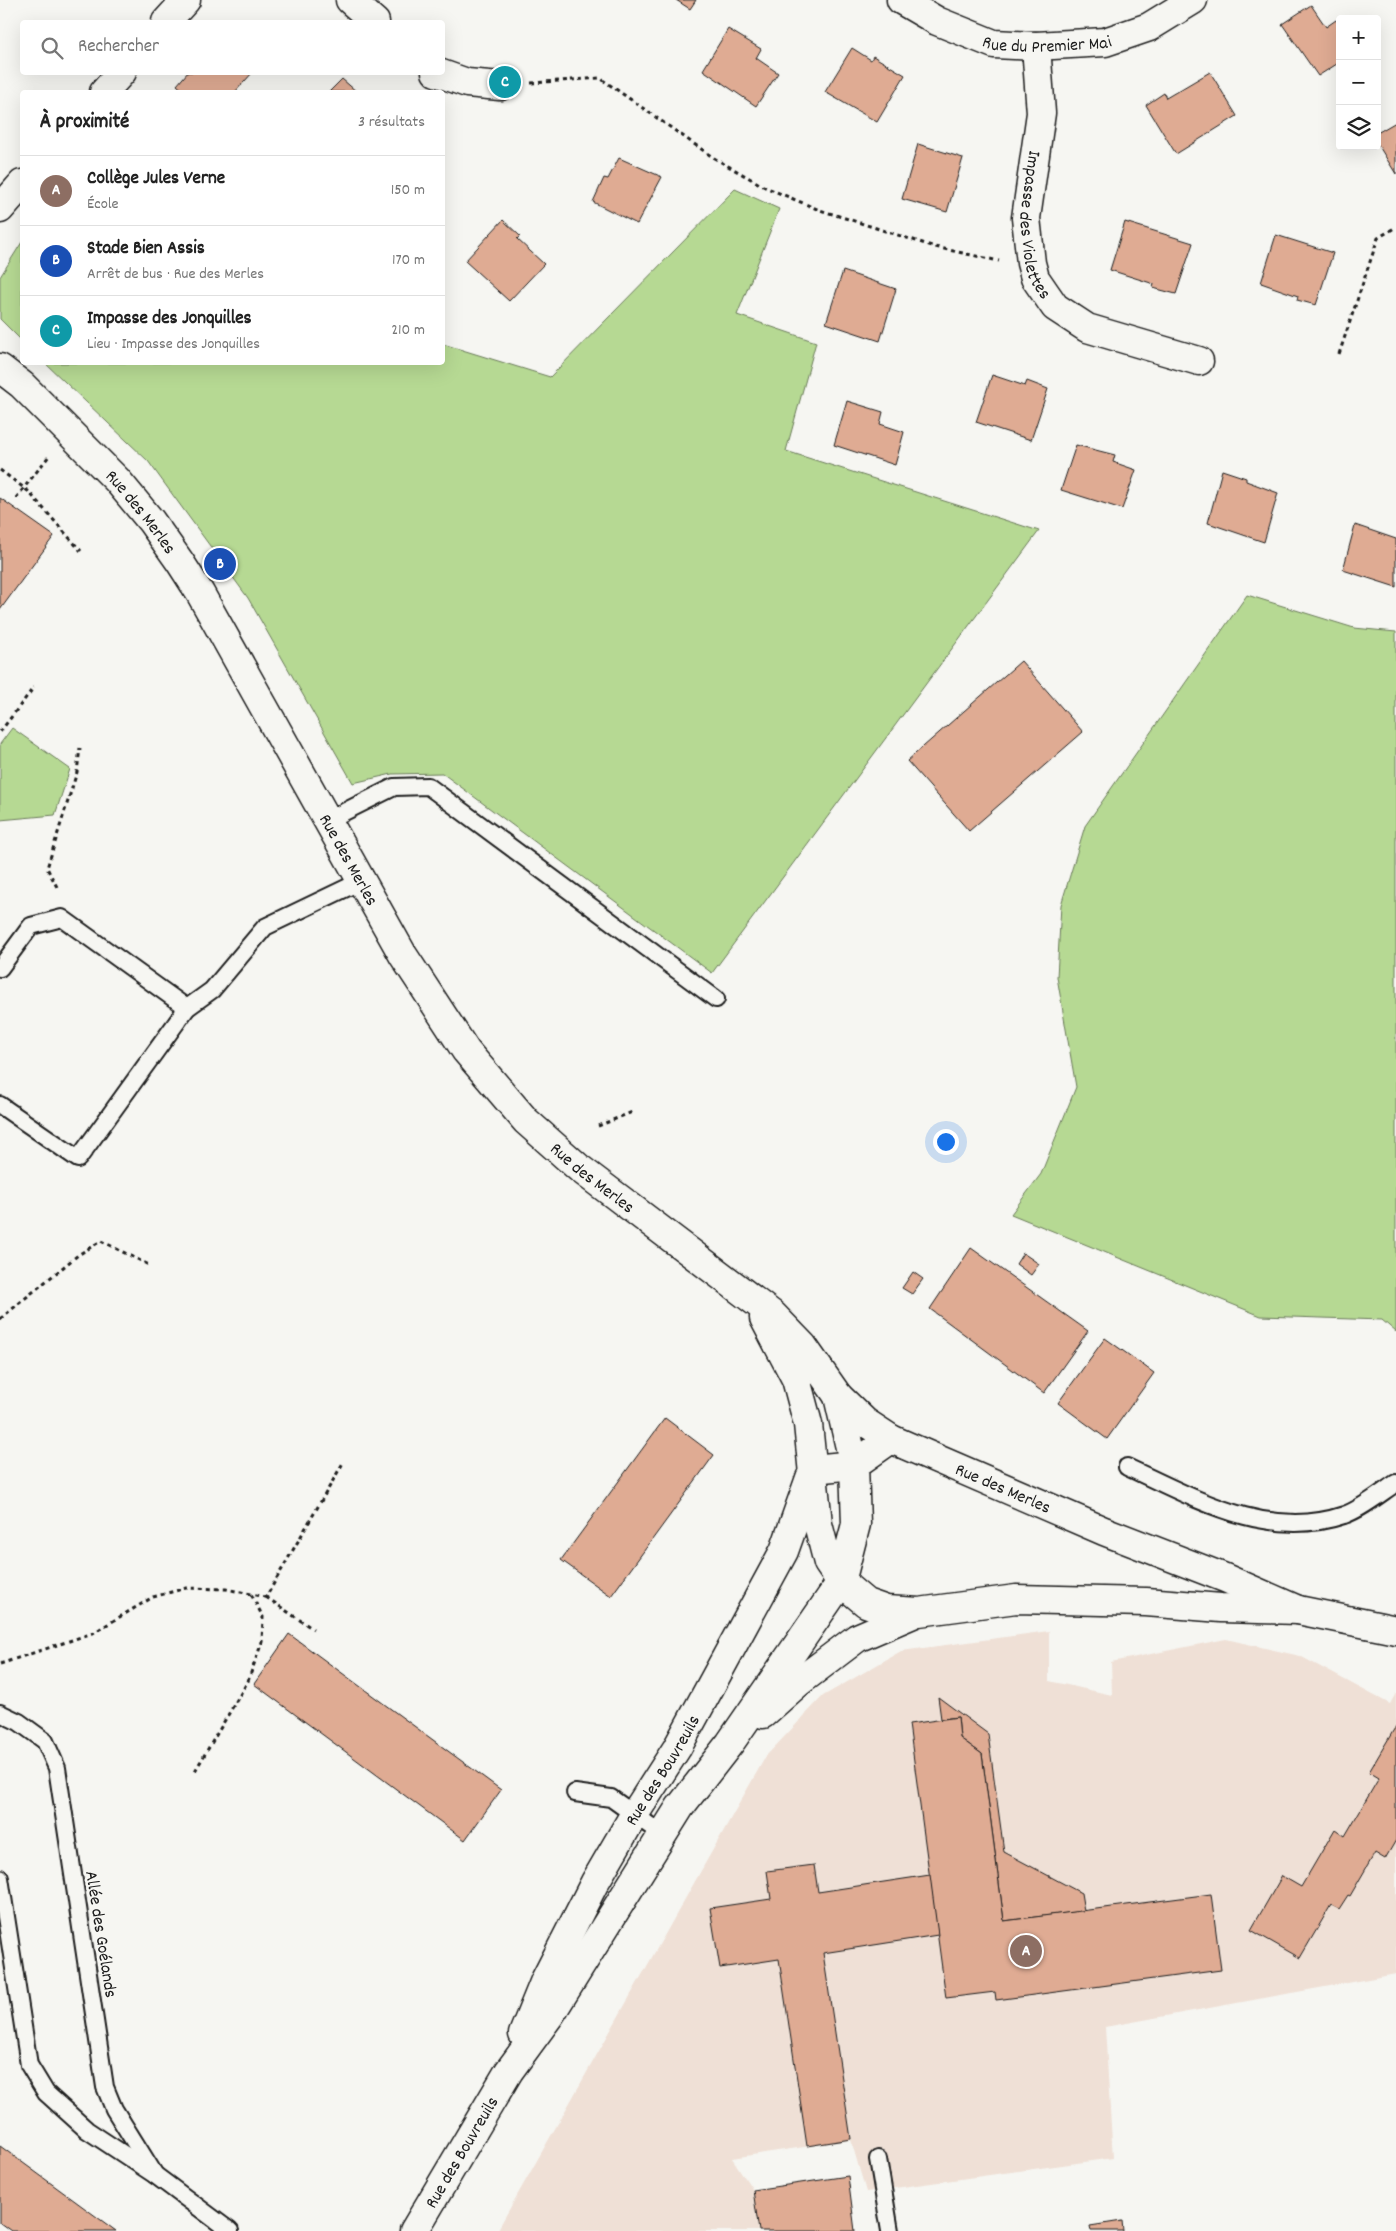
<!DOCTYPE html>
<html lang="fr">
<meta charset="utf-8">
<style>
body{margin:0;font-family:Dekko,sans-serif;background:#f2f2f2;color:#222}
.controls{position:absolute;right:15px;top:15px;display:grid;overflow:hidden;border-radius:5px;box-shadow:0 5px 20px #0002}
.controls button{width:45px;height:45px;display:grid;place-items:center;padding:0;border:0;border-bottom:1px solid #e0e0e0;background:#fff;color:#222;font:25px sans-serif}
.you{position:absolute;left:945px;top:1141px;width:18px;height:18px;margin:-12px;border:4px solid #fff;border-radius:50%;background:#1a73e8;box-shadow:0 0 0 8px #1a73e833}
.badge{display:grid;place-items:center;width:32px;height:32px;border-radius:50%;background:#2563eb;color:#fff;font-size:16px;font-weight:700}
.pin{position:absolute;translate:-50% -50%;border:2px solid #fff;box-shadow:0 1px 5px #0006}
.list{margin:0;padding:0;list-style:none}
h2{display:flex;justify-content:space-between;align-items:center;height:65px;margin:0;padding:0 20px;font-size:21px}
h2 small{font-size:16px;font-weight:400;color:#767676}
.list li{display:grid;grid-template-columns:32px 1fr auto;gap:15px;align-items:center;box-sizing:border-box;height:70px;padding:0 20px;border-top:1px solid #e0e0e0}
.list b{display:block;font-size:19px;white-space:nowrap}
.list p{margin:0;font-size:16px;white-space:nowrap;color:#767676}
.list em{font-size:16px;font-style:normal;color:#767676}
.icon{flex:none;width:28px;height:28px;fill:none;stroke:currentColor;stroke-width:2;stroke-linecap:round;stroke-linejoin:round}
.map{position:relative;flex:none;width:1396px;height:2231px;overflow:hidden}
.search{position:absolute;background:#fff;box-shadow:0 5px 20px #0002;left:20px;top:20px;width:425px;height:55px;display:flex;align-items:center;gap:12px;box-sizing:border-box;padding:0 18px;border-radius:5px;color:#767676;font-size:19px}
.panel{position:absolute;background:#fff;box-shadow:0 5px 20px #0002;left:20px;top:90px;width:425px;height:275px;border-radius:5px}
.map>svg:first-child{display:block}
</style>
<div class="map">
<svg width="1396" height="2231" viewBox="0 0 1396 2231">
<rect width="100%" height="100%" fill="#f6f6f2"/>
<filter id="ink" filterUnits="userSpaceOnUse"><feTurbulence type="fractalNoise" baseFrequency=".02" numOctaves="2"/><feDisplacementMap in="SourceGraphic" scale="10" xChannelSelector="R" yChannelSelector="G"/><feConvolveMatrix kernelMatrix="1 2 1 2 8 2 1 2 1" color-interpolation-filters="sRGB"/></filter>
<g filter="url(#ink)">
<polygon fill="#efe0d6" points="1049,1631 1049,1681 1112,1695 1111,1662 1226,1639 1300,1656 1390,1704 1396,1693 1396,1974 1105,2027 1113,2158 866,2192 851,2140 732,2158 753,2190 759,2231 497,2231 766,1756 823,1696 901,1651"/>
<g fill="#b6d993" stroke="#697a58">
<polygon points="735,189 779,209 737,315 816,342 786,451 1039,531 712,973 442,773 392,774 353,783 248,598 148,461 45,363 442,362 443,344 550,377"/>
<polygon points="22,242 22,341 0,319 0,277"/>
<polygon points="1247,595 1354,628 1396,632 1396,1332 1382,1320 1261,1316 1011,1214 1041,1174 1076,1087 1057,977 1061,905 1085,826"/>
<polygon points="12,728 70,769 55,815 0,820 0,744"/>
</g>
<g fill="#dfab93" stroke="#1c1c1c">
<polygon points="676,0 696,0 690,9"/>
<polygon points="1311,5 1326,27 1336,20 1340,25 1340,62 1318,76 1282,24"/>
<polygon points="728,29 761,49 756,58 778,73 756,106 703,70"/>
<polygon points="852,48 871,60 873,56 905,75 877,122 825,92"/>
<polygon points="188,72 253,72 235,92 185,92 177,85"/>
<polygon points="1210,72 1237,116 1176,154 1146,105 1164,93 1166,98"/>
<polygon points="342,79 357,92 329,92"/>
<polygon points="1396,122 1396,174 1377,143 1377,133"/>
<polygon points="918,144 963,158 947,212 902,199"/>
<polygon points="619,158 662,177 637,224 593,202 604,178 608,179"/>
<polygon points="503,220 520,236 517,239 544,264 509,301 465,261"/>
<polygon points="1125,222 1193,243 1176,294 1153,288 1154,284 1110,270"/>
<polygon points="1276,235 1333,253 1316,305 1297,300 1298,296 1261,283"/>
<polygon points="843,271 896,289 880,341 826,323"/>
<polygon points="992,375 1025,386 1027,381 1048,389 1031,440 976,422"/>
<polygon points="847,401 883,412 880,424 904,432 895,465 834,445"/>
<polygon points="1076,445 1115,455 1113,462 1136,470 1122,509 1061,490"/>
<polygon points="1222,470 1246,478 1246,481 1278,493 1264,542 1208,523"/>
<polygon points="0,498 54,536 0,610"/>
<polygon points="1355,525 1396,539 1396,587 1343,570"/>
<polygon points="1021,661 1083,732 969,831 907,761"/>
<polygon points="971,1248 1088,1331 1044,1393 930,1309"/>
<polygon points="1023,1253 1039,1264 1031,1275 1016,1264"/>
<polygon points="913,1272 923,1279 912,1294 902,1288"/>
<polygon points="1105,1338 1154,1373 1107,1439 1058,1403"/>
<polygon points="665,1418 714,1455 611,1596 561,1560"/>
<polygon points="289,1634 501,1790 465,1840 254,1684"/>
<polygon points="938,1697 988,1734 1004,1852 1081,1893 1084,1911 1004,1921 982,1754 960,1738 958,1717 941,1719"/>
<polygon points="958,1717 960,1738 982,1754 1004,1921 1211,1894 1221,1970 996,2000 995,1992 946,1998 909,1724"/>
<polygon points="1396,1726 1396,1840 1385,1859 1375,1853 1350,1896 1348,1895 1339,1909 1331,1905 1300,1958 1251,1930 1282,1876 1301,1887 1335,1829 1345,1836 1379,1778 1369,1772"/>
<polygon points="814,1865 818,1892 930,1875 938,1935 823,1953 851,2139 807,2146 779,1959 720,1968 710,1908 771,1899 767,1871"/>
<polygon points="0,2146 116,2231 11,2231 0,2223"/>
<polygon points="848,2176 855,2231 759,2231 753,2190"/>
<polygon points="1122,2221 1123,2231 1091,2231 1090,2226"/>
</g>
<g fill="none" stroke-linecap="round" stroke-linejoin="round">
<defs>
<g id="lane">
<polyline points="328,820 394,787 428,786 716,999"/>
<polyline points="0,968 31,926 62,918 187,1008 78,1159 0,1105"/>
<polyline points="187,1008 212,990 265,927 361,881"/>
<path d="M1127,1467c67,31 141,74 217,48 16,-5 37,-22 52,-32"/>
<polyline points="0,1713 19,1722 45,1741 57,1768 105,2087 114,2109 155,2175"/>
<polyline points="575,1793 611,1798 663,1835"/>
<polyline points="0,1878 29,2065 46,2093 87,2130 155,2175 230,2231"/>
<polyline points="878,2159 890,2231"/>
</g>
<g id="street">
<polyline points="350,0 375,22"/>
<path id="s1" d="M901,0l36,21 57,23 42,2 69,-4 44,-15 44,-27"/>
<polyline points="166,22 186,0"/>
<path id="s2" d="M1036,46l5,67 -15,105 5,45 4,15 20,29 32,21 112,33"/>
<polyline points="436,72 467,83 500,86"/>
<polyline points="104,92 122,72"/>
<polyline points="0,209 22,184"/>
<path id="s3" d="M0,368l22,17 95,95 34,41 29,41 20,31 203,362 63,96 60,70 53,47 194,147 30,31 35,50 27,26 26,17 213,92 121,47 73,32"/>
<polyline points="764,1318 796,1379 808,1424 818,1524 828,1563 841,1582 866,1603 886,1610 919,1612 1016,1599 1146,1602 1221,1608 1298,1610 1396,1630"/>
<polyline points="813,1469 854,1465 891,1439"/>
<polyline points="763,1714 799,1682 857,1638 913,1614"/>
<path id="s4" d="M523,2034l22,-54 50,-98 39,-67 43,-67 107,-197 26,-73"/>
<path id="s5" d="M414,2231l95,-160 41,-56 130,-208 50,-64 111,-161 15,-58 -2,-59 -16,-69"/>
</g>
</defs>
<use href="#lane" stroke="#1c1c1c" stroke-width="20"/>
<use href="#street" stroke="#1c1c1c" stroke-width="31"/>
<g stroke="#1c1c1c" stroke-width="3" stroke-dasharray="4 4" stroke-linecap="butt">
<polyline points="531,83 600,78 714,158 765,187 817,209 935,247 999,261"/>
<polyline points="1339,354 1378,238 1396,227"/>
<polyline points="0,470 28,491 81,551"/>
<polyline points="16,498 49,456"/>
<polyline points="0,732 34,687"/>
<polyline points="57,887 47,868 77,772 80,748"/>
<polyline points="598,1126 635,1111"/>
<polyline points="0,1319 78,1255 101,1241 149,1265"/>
<polyline points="266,1597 313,1629"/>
<polyline points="0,1664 93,1633 153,1597 186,1588 226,1589 266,1597 343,1463"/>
<polyline points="195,1771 248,1681 262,1642 263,1617 251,1594"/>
</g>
<use href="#lane" stroke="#f6f6f2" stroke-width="16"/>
<use href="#street" stroke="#f6f6f2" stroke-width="28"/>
</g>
</g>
<g text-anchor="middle" stroke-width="5" stroke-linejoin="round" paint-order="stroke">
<g font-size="18" fill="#1c1c1c" stroke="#f6f6f2">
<text dy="6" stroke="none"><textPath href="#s1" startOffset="156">Rue du Premier Mai</textPath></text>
<text dy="6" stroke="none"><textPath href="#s2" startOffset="181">Impasse des Violettes</textPath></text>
<text dy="6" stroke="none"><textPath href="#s3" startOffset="202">Rue des Merles</textPath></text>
<text dy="6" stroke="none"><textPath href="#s3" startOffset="608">Rue des Merles</textPath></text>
<text dy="6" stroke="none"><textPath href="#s3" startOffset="1012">Rue des Merles</textPath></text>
<text dy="6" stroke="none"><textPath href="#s3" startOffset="1534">Rue des Merles</textPath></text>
<text dy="6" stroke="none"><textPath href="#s4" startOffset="299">Rue des Bouvreuils</textPath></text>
<text transform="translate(102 1934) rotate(81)" y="6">Allée des Goélands</text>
<text dy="6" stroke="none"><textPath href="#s5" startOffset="92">Rue des Bouvreuils</textPath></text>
</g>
</g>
</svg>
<div class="controls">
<button>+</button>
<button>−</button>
<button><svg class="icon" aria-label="layers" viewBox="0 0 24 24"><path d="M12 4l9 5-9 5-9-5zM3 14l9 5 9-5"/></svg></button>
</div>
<div class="you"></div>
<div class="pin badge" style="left:1026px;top:1951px;background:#8d6e63">A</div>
<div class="pin badge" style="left:220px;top:564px;background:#1a4fb4">B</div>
<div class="pin badge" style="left:505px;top:82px;background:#0f9aa8">C</div>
<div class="search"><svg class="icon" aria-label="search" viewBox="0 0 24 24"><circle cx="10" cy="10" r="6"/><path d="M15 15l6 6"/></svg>Rechercher</div>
<section class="panel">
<h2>À proximité<small>3 résultats</small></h2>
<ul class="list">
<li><span class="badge" style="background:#8d6e63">A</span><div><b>Collège Jules Verne</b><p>École</p></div><em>150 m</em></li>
<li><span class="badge" style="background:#1a4fb4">B</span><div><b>Stade Bien Assis</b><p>Arrêt de bus · Rue des Merles</p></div><em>170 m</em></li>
<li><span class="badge" style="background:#0f9aa8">C</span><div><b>Impasse des Jonquilles</b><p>Lieu · Impasse des Jonquilles</p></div><em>210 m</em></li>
</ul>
</section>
</div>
